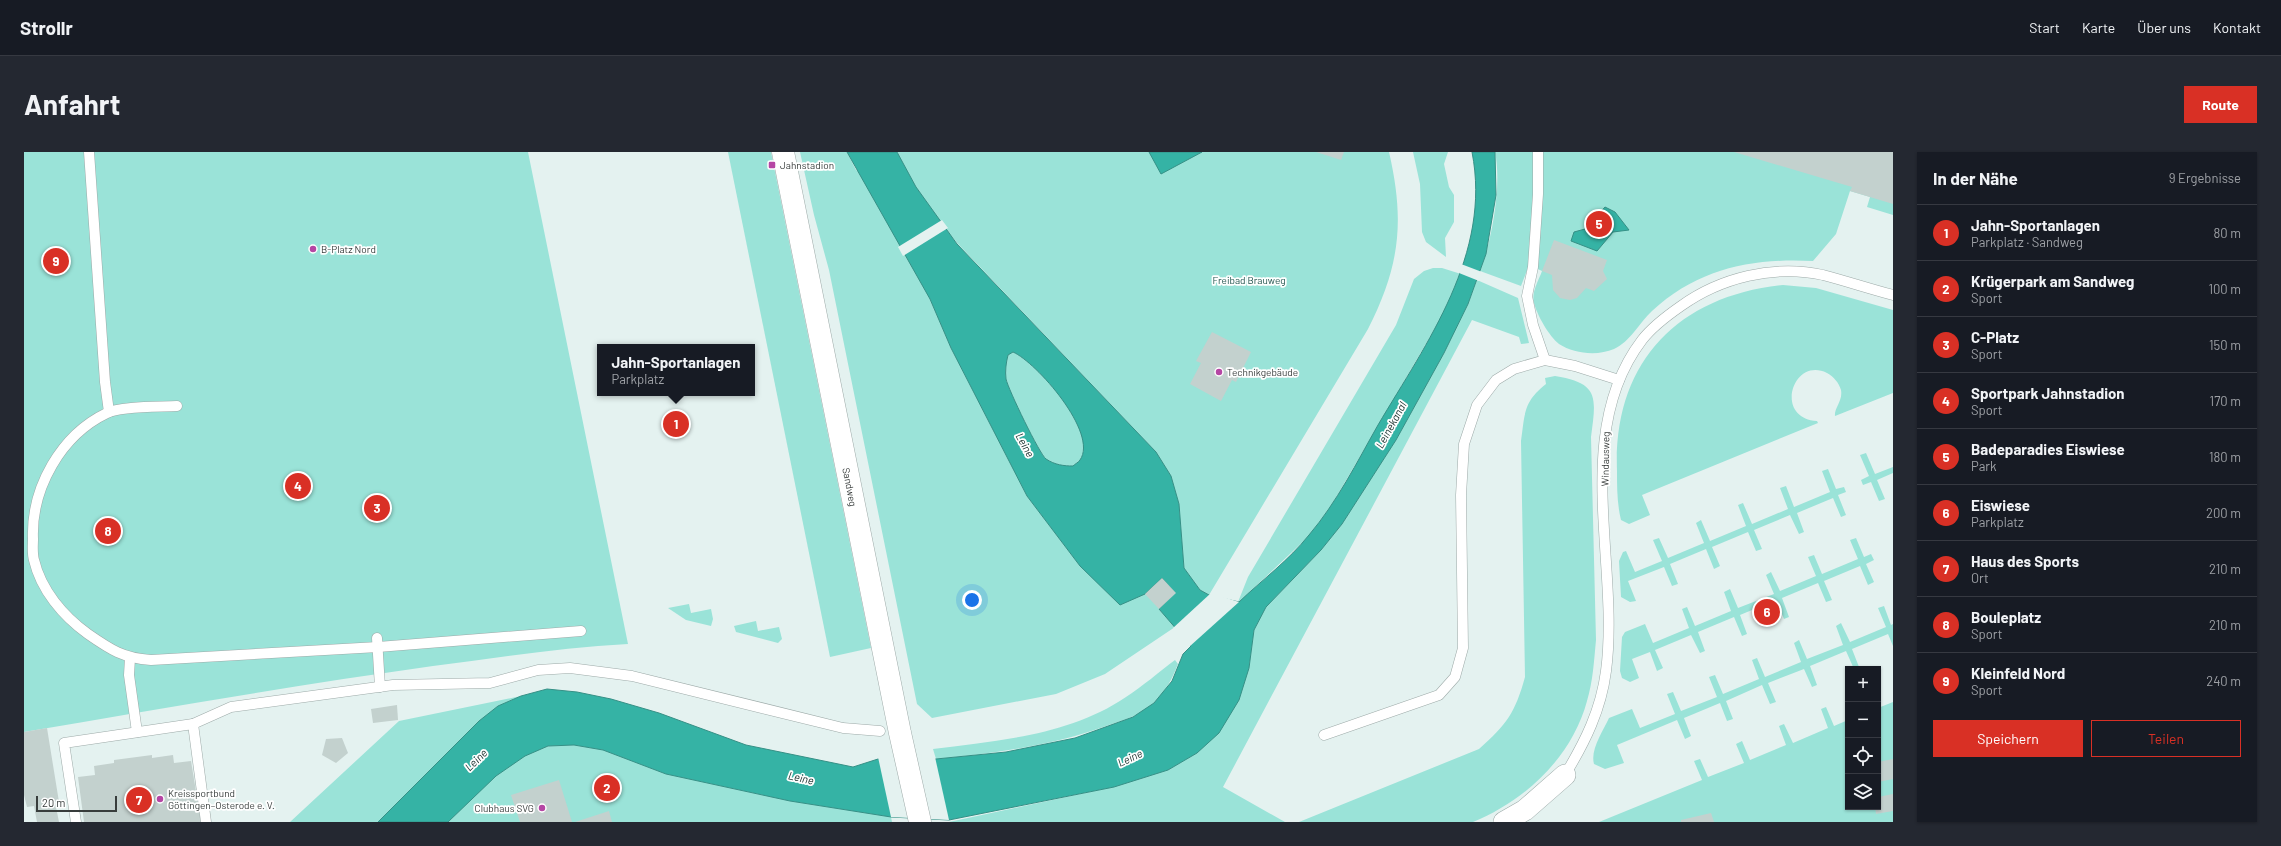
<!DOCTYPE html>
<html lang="de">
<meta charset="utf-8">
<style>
body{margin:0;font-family:Barlow,sans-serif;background:#242831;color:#f1f3f6}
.controls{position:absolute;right:12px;bottom:12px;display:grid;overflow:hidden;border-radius:0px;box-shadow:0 1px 3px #0004}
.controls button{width:36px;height:36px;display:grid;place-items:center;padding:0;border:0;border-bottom:1px solid #363941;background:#171b24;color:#f1f3f6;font:20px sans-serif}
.scale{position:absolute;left:12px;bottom:10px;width:81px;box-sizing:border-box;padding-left:4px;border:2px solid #383d3c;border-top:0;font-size:11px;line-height:14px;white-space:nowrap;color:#383d3c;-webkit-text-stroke:3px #fff;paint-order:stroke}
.you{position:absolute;left:948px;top:448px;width:14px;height:14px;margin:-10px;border:3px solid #fff;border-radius:50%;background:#1a73e8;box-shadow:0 0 0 6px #1a73e833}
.badge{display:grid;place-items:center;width:26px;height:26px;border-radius:50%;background:#d93025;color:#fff;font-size:13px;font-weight:700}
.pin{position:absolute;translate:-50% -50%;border:2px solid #fff;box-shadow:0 1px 4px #0006}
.popup{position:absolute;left:573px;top:192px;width:158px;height:52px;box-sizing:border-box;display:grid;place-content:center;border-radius:0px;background:#171b24;filter:drop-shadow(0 1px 3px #0005);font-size:13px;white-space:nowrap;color:#9ea1a6}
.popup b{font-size:15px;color:#f1f3f6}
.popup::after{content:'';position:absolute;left:50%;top:100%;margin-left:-8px;border:8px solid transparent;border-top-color:#171b24}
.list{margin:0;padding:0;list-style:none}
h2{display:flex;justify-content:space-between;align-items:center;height:52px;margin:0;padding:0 16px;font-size:17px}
h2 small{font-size:13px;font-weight:400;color:#9ea1a6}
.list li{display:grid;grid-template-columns:26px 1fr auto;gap:12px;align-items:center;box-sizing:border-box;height:56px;padding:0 16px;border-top:1px solid #363941}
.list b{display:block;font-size:15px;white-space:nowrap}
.list p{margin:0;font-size:13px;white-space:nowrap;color:#9ea1a6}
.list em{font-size:13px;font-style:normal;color:#9ea1a6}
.actions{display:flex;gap:8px;padding:12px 16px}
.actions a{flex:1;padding:9px 0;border:1px solid #d93025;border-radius:0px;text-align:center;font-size:14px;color:#d93025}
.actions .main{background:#d93025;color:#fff}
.icon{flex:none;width:22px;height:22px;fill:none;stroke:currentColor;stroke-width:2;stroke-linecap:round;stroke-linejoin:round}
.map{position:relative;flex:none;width:1869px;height:670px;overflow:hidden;border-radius:0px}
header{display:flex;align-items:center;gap:24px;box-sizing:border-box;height:56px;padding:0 20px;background:#171b24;border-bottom:1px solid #363941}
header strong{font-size:19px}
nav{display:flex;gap:22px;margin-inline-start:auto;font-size:14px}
.intro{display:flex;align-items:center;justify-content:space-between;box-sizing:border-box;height:96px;padding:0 24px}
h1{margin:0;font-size:28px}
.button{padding:10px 18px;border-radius:0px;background:#d93025;color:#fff;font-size:14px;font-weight:700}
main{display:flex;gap:24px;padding:0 24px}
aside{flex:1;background:#171b24;border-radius:0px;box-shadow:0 1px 3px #0004}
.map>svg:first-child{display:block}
</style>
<header>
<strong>Strollr</strong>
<nav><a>Start</a><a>Karte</a><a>Über uns</a><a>Kontakt</a></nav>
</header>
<div class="intro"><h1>Anfahrt</h1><a class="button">Route</a></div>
<main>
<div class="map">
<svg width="1869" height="670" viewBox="0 0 1869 670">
<rect width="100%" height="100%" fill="#e4f2f0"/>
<g fill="#9ae3d8">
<path d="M0,0h504l100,492c-65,3 -130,14 -195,22 -137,19 -273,43 -409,66z"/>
<polygon points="704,0 747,0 847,496 806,505"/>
<path d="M776,0h47l9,18 84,51 -24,-34 -19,-35h492c16,69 11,114 -21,177l-159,266 -9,-5 -16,-22 -5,-64 -8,-28 -15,-24 -199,-209 -11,-14 -16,70 21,49 76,148 53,70 65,28 17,-16 14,15 -17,16 16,18 -70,47 -49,20 -124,24 -15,-14 -88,-434 -15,-55z"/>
<polygon points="1389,0 1424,0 1420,12 1425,35 1430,43 1430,70 1421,86 1422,105 1402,90 1398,80 1396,32"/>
<path d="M1471,0h398v63l-26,-8 3,-10 -20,-6 -14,43 -23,27c-61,-3 -114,7 -161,50 -12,11 -22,31 -38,38 -16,7 -40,5 -55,-5 -10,-8 -22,-29 -25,-41 -3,-11 5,-23 8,-32l-13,-6 -8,21 -41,-15c12,-31 22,-86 15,-119z"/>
<polygon points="1409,116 1418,116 1437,122 1420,161 1307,354 1285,384 1215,450 1214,450 1224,425 1372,173 1390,127 1400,119"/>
<polygon points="1453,128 1494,146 1505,191 1497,192 1495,185 1448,168 1199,635 1261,670 925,670 1089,635 1144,618 1173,601 1225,516 1230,478 1242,455 1297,398 1318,372 1372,288 1420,201 1444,152"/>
<path d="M1759,133l33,3 77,22v83l-58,23c-1,-8 8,-15 6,-26 -2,-7 -7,-13 -14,-17 -34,-17 -54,45 -10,48l1,2 -176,72 8,20 -21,9 -8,-4c-4,-16 -4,-33 -4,-49 -4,-108 60,-175 166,-186z"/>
<path d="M989,200c23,10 86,81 67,108 -1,2 -5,4 -7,6 -9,0 -18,-1 -27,-7 -6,-4 -38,-70 -40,-80 -1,-8 0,-16 2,-24z"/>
<path d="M1531,224c45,7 41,22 36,61l5,203c-2,21 -3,41 -9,61 -15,56 -62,100 -114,121h-174l180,-73c28,-25 36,-36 46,-72l-4,-236c4,-27 2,-39 25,-57l-1,-6z"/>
<polygon points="1842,301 1851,322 1869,315 1869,321 1853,328 1861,347 1855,349 1847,330 1839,333 1837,328 1845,324 1836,303"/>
<polygon points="1804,317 1812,337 1820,335 1822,340 1814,343 1822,363 1817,365 1809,346 1773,361 1780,380 1775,382 1766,363 1730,378 1738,397 1732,399 1724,380 1688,395 1696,414 1690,417 1682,397 1646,412 1654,432 1648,434 1640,415 1604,429 1612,449 1606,450 1597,445 1595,409 1599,400 1602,399 1611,420 1638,409 1629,388 1635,386 1644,406 1680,391 1672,371 1677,368 1686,389 1722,374 1714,353 1719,351 1728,372 1764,357 1756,336 1762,334 1770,355 1806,340 1798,319"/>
<polygon points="1832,386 1840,405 1847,402 1850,408 1842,412 1850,430 1844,433 1836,414 1800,429 1808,448 1802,450 1794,431 1758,446 1765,465 1760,467 1752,448 1716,463 1723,482 1718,484 1710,465 1674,480 1681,499 1676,501 1667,483 1631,498 1639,516 1633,519 1626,500 1608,507 1615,526 1606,530 1598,526 1596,519 1598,485 1601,480 1621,472 1629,491 1665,476 1658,457 1663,455 1671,474 1707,459 1700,440 1706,437 1714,456 1750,442 1742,423 1747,420 1756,439 1792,424 1784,405 1790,403 1798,422 1834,407 1826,388"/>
<polygon points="665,452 667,461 687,457 689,467 687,474 662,468 644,456"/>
<path d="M1860,454l7,19 2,-1v22l-5,-12 -36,15 7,18 -5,2 -8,-18 -36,15 7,19 -5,2 -8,-18 -36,14 8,19 -6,2 -8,-19 -36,16 7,18 -6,2 -7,-18 -36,15 7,18 -6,3 -8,-19 -60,25 7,18 -19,6 -11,-5c-4,-14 9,-33 15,-46l23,-9 8,19 35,-14 -8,-20 6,-2 8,19 36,-14 -8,-20 6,-2 8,19 36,-15 -7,-19 5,-2 8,19 36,-15 -7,-19 5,-3 8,19 36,-14 -7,-19 5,-3 9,19 36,-15 -8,-19z"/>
<polygon points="732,469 734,479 755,475 758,487 754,491 712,480 710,474"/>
<path d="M1151,508l3,4c-6,15 -12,27 -23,38 -13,12 -30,18 -46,23 -57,21 -114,28 -173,34l-3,-10c65,-8 137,-14 193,-52 17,-11 33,-25 49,-37z"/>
<polygon points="497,544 474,554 354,670 266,670 375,569"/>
<polygon points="1869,550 1869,670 1575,670 1678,628 1670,609 1676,607 1684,625 1720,611 1712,592 1718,589 1726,608 1762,593 1755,574 1760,572 1769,591 1804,576 1797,557 1802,555 1810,574 1824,568 1824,655 1854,655 1854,556"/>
<path d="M550,593l29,5 63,24 124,27 101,16 1,5h-444c26,-25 64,-69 101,-76 8,-1 17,0 25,-1z"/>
</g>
<g fill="#35b3a5" stroke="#369086" fill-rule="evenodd">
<path d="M823,0h50l19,35 41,57 199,208 15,24 8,28 5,64 16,22 9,5 30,7c23,-22 50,-42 70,-67 28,-33 48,-73 69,-110 49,-83 114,-171 94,-273h23l1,43 -10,59 -18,50 -24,49 -48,87 -54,84 -21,26 -55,57 -12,23 -5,38 -10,32 -20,33 -22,20 -29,17 -54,17 -165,33 -58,-3 -101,-16 -124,-27 -63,-24 -29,-5 -26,1 -23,10 -29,20 -48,46h-70l101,-101 19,-15 23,-10 26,-7 30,3 34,7 48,14 87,32 107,22 25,-8h58l70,-7 69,-14 58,-21 21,-14 18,-22 11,-27 8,-8 -32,-37 16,-16 -13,-15 -17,16 -25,11 -40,-39 -53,-70 -76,-148 -21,-49zM989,200c23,10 86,81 67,108 -1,2 -5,4 -7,6 -9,0 -18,-1 -27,-7 -6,-4 -38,-70 -40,-80 -1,-8 0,-16 2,-24z"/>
<polygon points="1125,0 1178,0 1137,22"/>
<polygon points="1581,55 1591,60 1605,78 1589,80 1573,99 1547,89 1550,80 1561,77"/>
</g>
<g fill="#e4f2f0">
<polygon points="918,68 924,76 879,104 874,95"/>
<polygon points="1437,112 1458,120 1455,129 1435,121"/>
<polygon points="1187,441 1215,450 1165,495 1149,476"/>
<polygon points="854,605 911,605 925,668 867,665"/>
</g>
<g fill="#c3d1ce">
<polygon points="1292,0 1320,0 1317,8"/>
<polygon points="1710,0 1869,0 1869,52 1826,39 1828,35"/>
<polygon points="1530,88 1583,108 1579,119 1583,127 1570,139 1562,136 1553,146 1546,148 1536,146 1529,138 1528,123 1518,119"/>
<polygon points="1188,180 1227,200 1212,230 1208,228 1197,249 1166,232 1177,211 1172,209"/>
<polygon points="1138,426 1152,441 1135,457 1121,442"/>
<polygon points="373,553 374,568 349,571 347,557"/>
<polygon points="23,576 35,650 31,650 35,670 13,670 10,654 3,655 0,643 0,580"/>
<polygon points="318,586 324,601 312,611 298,603 302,587"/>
<polygon points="128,603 128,606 149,603 150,611 167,609 177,670 60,670 54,625 71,623 70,614 90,611 90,608"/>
<polygon points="1869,607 1869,627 1854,630 1854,610"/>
<polygon points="535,628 548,670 496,670 487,643"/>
<polygon points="1869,642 1869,659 1852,662 1851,655 1854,655 1854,645"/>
<polygon points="585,659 588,670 551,670"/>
<polygon points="1687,661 1690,670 1657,670 1657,668"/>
</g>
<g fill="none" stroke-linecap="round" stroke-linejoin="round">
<defs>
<g id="service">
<polyline points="65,0 81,230 85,260"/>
<polyline points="1514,0 1514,42 1509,115 1503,144 1509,173 1521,208"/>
<path d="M153,254c-17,1 -57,0 -70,7 -46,22 -76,75 -74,126 0,6 -1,14 1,21 7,30 29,56 54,74 23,16 35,24 63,26l227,-13 203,-16"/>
<polyline points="353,486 356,535"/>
<polyline points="106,506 105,523 113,580"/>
<polyline points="169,572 207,555 369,533 466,531 514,518 546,516 608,524 819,576 856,579"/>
<polyline points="1300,583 1415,543 1431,525 1439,496 1437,343 1440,292 1453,253 1472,228 1490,217 1521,208 1551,214 1595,228"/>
<path d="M1541,623c20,-33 36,-65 41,-104 14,-107 -35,-238 36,-331 10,-13 26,-25 39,-34 39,-28 93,-42 142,-31 23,6 47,14 70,20"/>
<polyline points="52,670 40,591 169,572 182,670"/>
</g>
<polyline id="minor" points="1480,670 1501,658 1541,623"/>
<polyline id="tertiary" points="759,0 876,581 896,670"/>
</defs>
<use href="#service" stroke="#9daaa8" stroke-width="11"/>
<use href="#minor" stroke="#9daaa8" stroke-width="22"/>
<use href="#tertiary" stroke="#9daaa8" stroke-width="23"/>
<use href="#service" stroke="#fff" stroke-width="10"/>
<use href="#minor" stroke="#fff" stroke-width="21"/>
<use href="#tertiary" stroke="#fff" stroke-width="22"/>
</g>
<g fill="#b546a4" stroke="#fff" stroke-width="1.5">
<rect x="744" y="9" width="8" height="8" rx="2"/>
<circle cx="289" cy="97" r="4"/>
<circle cx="1195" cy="220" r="4"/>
<circle cx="136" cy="647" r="4"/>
<circle cx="518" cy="656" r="4"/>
</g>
<g text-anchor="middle" stroke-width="3.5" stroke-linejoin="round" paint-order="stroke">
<g font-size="10" fill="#383d3c" stroke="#fff" text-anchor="start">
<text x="756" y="17">Jahnstadion</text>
<text x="297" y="101">B-Platz Nord</text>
<text x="1203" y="224">Technikgebäude</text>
<text x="144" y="645">Kreissportbund<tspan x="144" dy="12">Göttingen–Osterode e. V.</tspan></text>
<text x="510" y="660" text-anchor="end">Clubhaus SVG</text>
</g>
<g font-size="10" fill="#23564f" stroke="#fff">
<text x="1225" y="132">Freibad Brauweg</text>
</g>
<g font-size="10" fill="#383d3c" stroke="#fff">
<text transform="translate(1581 307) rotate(-89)" y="4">Windausweg</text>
<text transform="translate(826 335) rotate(79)" y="4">Sandweg</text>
</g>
<g font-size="11" font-style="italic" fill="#182d2a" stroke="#fff">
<text transform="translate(1367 273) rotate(-61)" y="4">Leinekanal</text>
<text transform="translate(1001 293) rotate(61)" y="4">Leine</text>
<text transform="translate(1106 606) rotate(-25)" y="4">Leine</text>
<text transform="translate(452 608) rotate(-44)" y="4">Leine</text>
<text transform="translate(777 626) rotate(13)" y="4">Leine</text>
</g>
</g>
</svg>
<div class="controls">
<button>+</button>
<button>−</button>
<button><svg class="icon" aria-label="locate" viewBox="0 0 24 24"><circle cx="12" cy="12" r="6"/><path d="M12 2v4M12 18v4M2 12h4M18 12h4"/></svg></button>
<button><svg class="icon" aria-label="layers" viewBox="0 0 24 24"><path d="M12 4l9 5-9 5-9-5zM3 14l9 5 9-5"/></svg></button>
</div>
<div class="scale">20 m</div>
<div class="you"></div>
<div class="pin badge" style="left:652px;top:272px">1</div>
<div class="popup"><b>Jahn-Sportanlagen</b>Parkplatz</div>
<div class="pin badge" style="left:583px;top:636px">2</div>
<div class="pin badge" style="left:353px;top:356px">3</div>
<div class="pin badge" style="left:274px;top:334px">4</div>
<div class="pin badge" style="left:1575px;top:72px">5</div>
<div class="pin badge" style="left:1743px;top:460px">6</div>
<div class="pin badge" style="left:115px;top:648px">7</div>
<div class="pin badge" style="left:84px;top:379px">8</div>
<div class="pin badge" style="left:32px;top:109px">9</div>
</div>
<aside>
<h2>In der Nähe<small>9 Ergebnisse</small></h2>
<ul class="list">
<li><span class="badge">1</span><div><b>Jahn-Sportanlagen</b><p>Parkplatz · Sandweg</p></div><em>80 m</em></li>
<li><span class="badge">2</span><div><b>Krügerpark am Sandweg</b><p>Sport</p></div><em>100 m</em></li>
<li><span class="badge">3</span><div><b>C-Platz</b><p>Sport</p></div><em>150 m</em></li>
<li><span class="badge">4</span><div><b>Sportpark Jahnstadion</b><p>Sport</p></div><em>170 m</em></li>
<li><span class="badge">5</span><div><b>Badeparadies Eiswiese</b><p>Park</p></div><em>180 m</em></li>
<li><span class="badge">6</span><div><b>Eiswiese</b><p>Parkplatz</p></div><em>200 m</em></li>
<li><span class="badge">7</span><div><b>Haus des Sports</b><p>Ort</p></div><em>210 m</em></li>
<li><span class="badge">8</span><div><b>Bouleplatz</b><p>Sport</p></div><em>210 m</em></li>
<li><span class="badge">9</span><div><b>Kleinfeld Nord</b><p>Sport</p></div><em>240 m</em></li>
</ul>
<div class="actions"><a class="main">Speichern</a><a>Teilen</a></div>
</aside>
</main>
